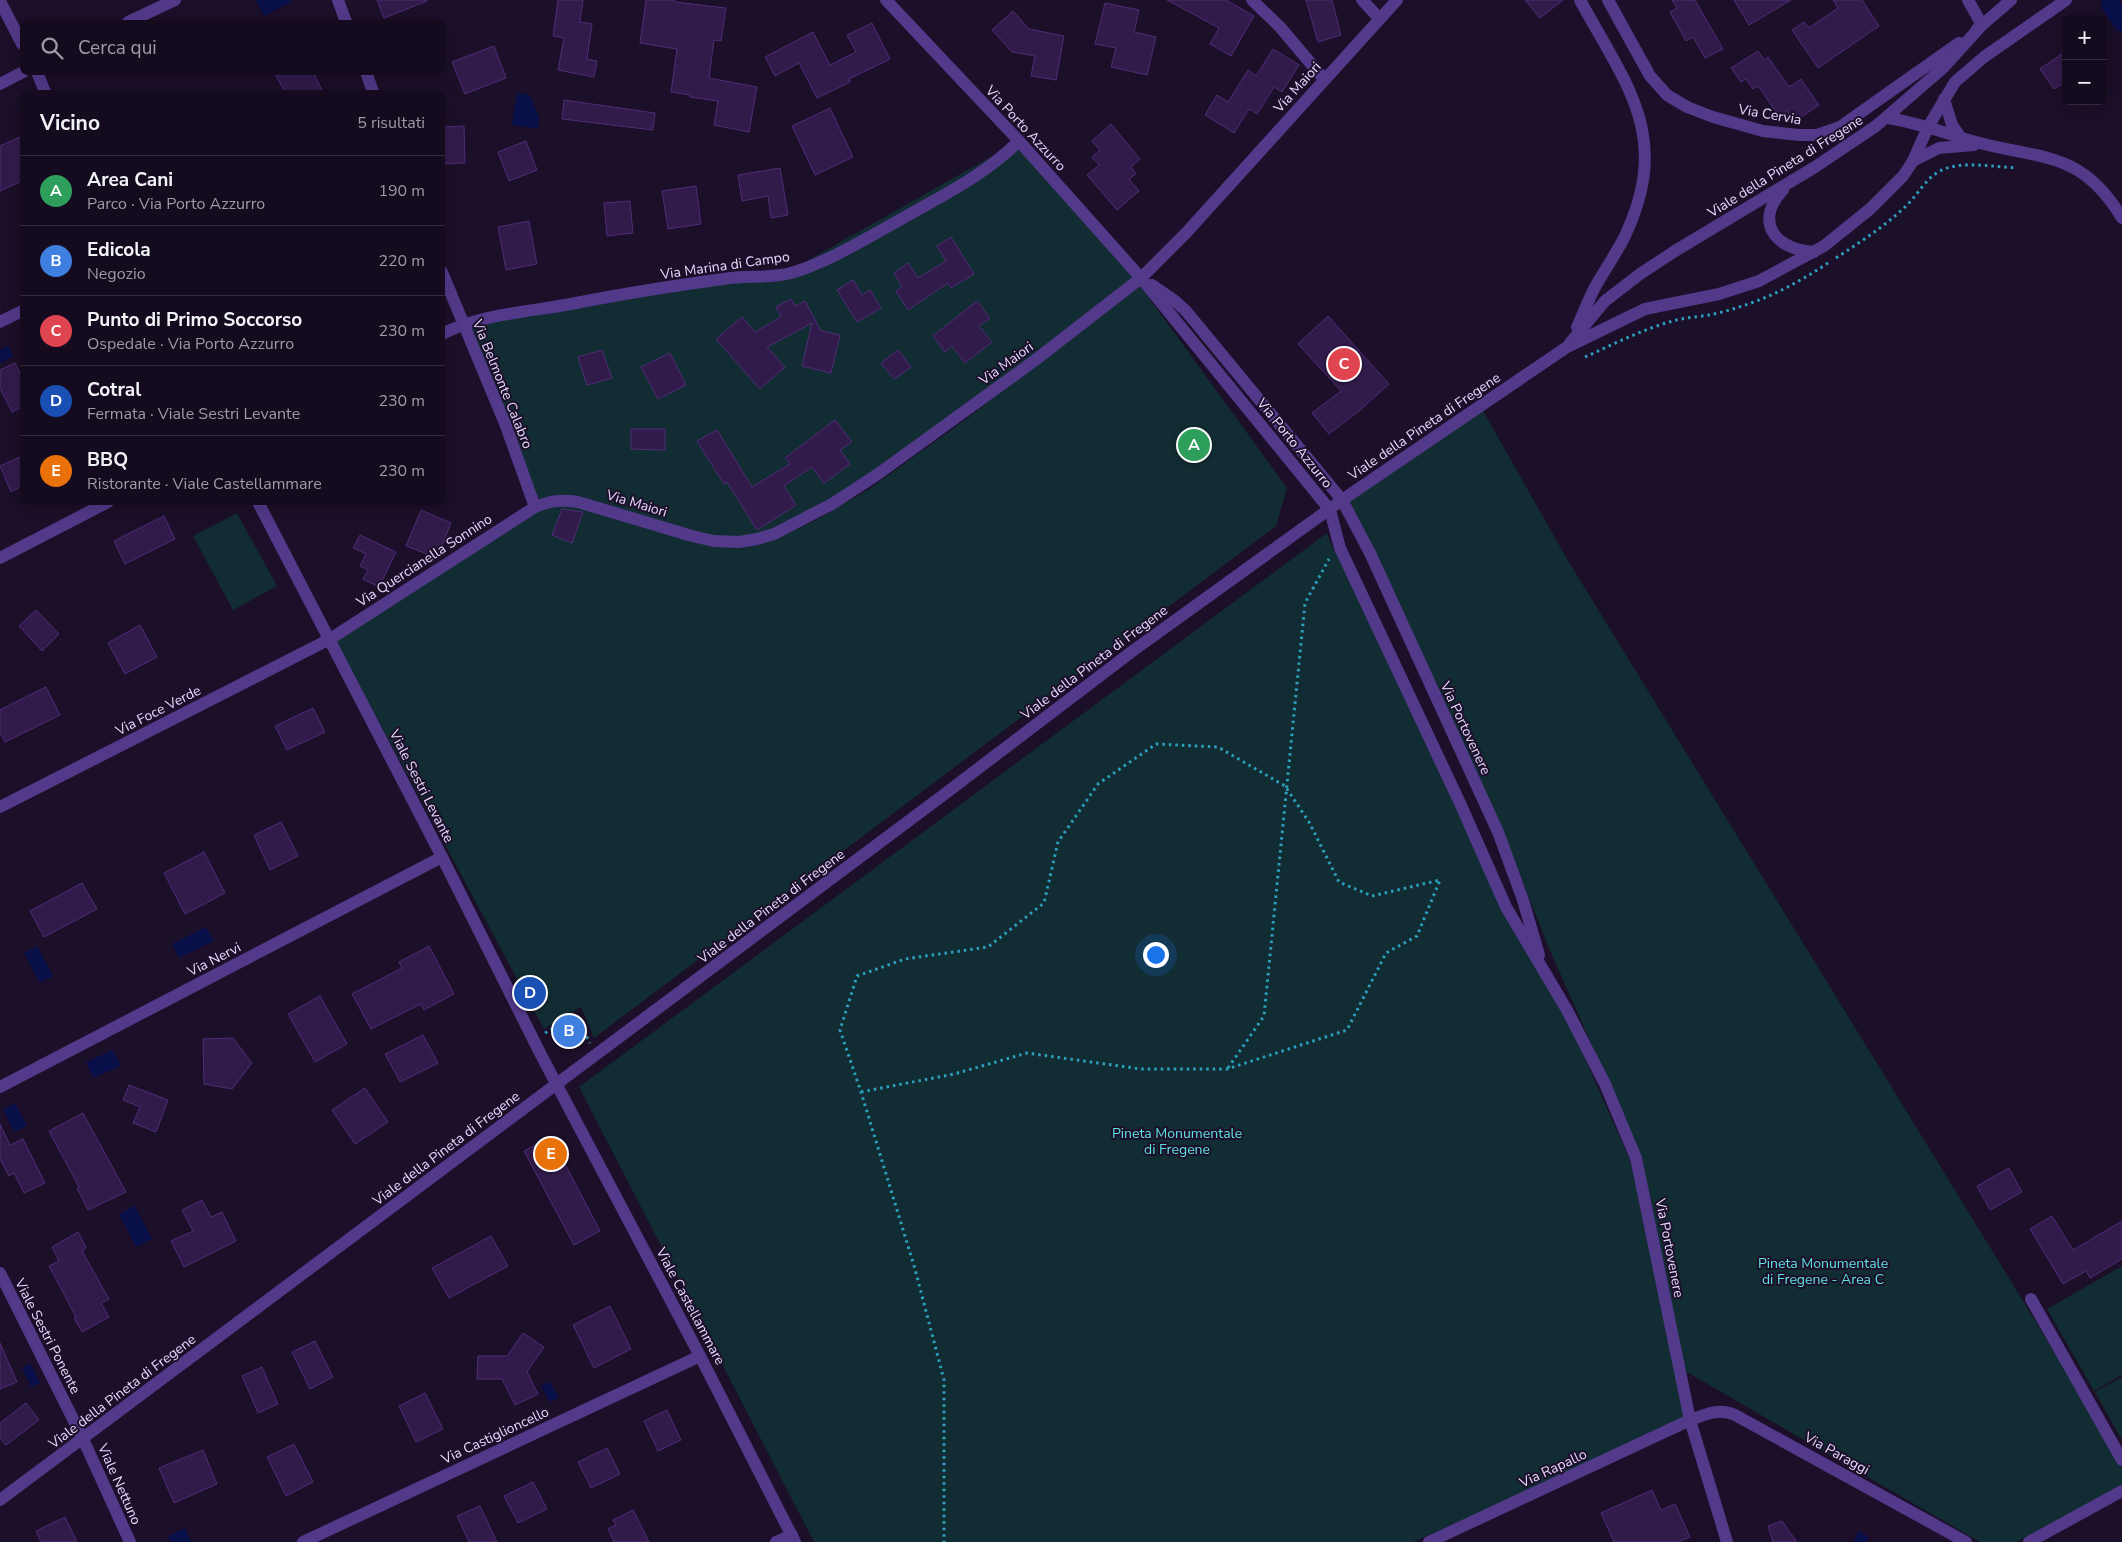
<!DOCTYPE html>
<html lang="it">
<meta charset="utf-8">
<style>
body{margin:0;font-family:"Nunito Sans",sans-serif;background:#21192c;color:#f1f3f6}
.controls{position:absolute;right:15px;top:15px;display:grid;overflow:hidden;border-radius:8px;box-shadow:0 5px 20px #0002}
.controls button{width:45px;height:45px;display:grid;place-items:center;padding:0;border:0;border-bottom:1px solid #332b3d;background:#140b1f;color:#f1f3f6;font:25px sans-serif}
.you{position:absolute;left:1155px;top:954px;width:18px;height:18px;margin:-12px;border:4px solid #fff;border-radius:50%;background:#1a73e8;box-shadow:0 0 0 8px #1a73e833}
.badge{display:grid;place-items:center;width:32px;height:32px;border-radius:50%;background:#d93025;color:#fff;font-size:16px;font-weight:700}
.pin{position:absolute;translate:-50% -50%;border:2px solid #fff;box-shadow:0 1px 5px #0006}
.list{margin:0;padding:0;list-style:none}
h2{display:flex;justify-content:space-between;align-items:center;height:65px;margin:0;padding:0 20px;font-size:21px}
h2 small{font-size:16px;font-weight:400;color:#9d9ba4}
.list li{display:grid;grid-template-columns:32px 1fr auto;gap:15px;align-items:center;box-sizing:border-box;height:70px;padding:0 20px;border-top:1px solid #332b3d}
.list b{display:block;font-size:19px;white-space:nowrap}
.list p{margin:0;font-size:16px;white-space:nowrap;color:#9d9ba4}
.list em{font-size:16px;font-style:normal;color:#9d9ba4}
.icon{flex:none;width:28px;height:28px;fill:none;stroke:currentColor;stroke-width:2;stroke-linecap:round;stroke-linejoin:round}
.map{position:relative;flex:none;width:2122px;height:1542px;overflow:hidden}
.search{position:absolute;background:#140b1f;box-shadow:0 5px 20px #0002;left:20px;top:20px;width:425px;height:55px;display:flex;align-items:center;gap:12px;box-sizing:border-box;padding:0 18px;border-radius:8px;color:#9d9ba4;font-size:19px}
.panel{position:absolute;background:#140b1f;box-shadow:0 5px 20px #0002;left:20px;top:90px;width:425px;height:415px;border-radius:8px}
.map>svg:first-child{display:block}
</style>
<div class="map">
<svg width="2122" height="1542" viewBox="0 0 2122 1542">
<rect width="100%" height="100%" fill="#1b0f29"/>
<g fill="#122c33">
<polygon points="1019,141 1141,278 813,515 739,542 596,506 535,507 462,324 784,274"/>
<polygon points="1139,284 1287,488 1276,526 594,1038 581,1007 544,1029 335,640 535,509 561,502 695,542 775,539 816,520 869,489 965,420"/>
<polygon points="1482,409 1567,559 2122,1462 2122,1490 2016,1542 1980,1542 1685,1371 1642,1158 1548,946 1505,836 1344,500"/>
<polygon points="237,513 277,586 233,610 193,536"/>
<polygon points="1327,533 1334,551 1351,570 1586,1061 1630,1160 1690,1420 1413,1542 814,1542 579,1087"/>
<polygon points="2122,1266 2122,1375 2094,1391 2047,1309"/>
<polygon points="2122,1377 2122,1440 2095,1392"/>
</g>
<g fill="#090f49">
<polygon points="256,0 290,0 291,2 264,16"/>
<polygon points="517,93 530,95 539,118 538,129 512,125"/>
<polygon points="8,346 13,356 0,363 0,350"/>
<polygon points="206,927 214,941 179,958 172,944"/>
<polygon points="37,946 53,976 40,983 24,953"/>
<polygon points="113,1050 121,1066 93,1078 86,1062"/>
<polygon points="15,1103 27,1126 14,1132 3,1109"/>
<polygon points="135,1206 152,1239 136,1247 119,1214"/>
<polygon points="30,1363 40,1383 31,1387 22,1368"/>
<polygon points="550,1382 559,1398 550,1402 541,1386"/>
<polygon points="185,1528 191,1542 171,1542 168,1536"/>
<polygon points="1859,1531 1869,1537 1866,1542 1853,1542"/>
</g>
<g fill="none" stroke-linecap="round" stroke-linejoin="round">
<polyline stroke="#090f49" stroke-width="19" points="2111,5 2122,22"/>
</g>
<g fill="#311b4b" stroke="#4f2c77">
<polygon points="377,0 427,0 427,1 384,18"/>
<polygon points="558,0 583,0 580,22 592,24 587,59 597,61 594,77 558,70 564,38 553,36"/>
<polygon points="646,0 675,0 675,2 726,8 721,41 714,40 709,78 757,87 749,132 714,125 718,101 690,97 690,95 671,92 677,49 640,43"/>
<polygon points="1167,0 1226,0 1254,16 1231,56 1210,44 1219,28"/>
<polygon points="1306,0 1332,0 1341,35 1318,42"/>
<polygon points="1525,0 1563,0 1540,18"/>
<polygon points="1672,0 1695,0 1723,49 1705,58 1693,37 1686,41 1670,12 1677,8"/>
<polygon points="1734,0 1791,0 1749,25"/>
<polygon points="1833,0 1862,0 1879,26 1818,68 1792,30 1804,22 1809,28 1838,8"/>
<polygon points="1105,3 1139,10 1134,32 1156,37 1147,75 1111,67 1116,48 1095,44"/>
<polygon points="1013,11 1029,29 1064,36 1056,80 1031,76 1035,56 1012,52 992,30"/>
<polygon points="872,23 890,59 849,79 850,82 817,98 799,63 775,76 765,57 813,32 830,65 856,52 847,35"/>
<polygon points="494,46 506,78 465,94 452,62"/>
<polygon points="1273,49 1299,65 1282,92 1274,87 1257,114 1249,109 1234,133 1205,115 1217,95 1228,102 1248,70 1256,76"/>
<polygon points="1758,51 1764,60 1768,57 1789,87 1801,79 1819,105 1794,122 1787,111 1779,116 1758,86 1753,89 1746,79 1741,82 1731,68"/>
<polygon points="2066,51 2066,81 2054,89 2040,69"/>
<polygon points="274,72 313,72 323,92 285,92"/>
<polygon points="564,100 655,113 653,130 562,119"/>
<polygon points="830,108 853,157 815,175 792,126"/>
<polygon points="1111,124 1140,159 1131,167 1136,174 1129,179 1139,191 1117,210 1087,175 1099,165 1092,157 1100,150 1092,141"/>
<polygon points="464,126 465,163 442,164 442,127"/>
<polygon points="22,136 22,181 0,191 0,146"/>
<polygon points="526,141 537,170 509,181 498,152"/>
<polygon points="780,168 788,215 771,218 768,196 742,201 738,175"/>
<polygon points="696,186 701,224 668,229 662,191"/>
<polygon points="630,201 633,233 607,236 604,203"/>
<polygon points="529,221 537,264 506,270 498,227"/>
<polygon points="951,237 974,274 951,288 948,283 908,310 896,291 902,286 894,273 908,263 918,278 946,261 937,246"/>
<polygon points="853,280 862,295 870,290 881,308 857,322 837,290"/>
<polygon points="791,299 795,306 805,301 821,331 840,335 831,373 802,366 812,323 767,347 785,367 760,389 716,339 742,317 755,332 781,317 776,307"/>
<polygon points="977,301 990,318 979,326 992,342 965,363 952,346 945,352 933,336"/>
<polygon points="1328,316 1389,384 1359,411 1329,434 1312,413 1341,391 1298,344"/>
<polygon points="602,350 612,378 587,385 578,357"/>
<polygon points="898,350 911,367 894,379 881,363"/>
<polygon points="670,353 686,385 658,399 641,367"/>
<polygon points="15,363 22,378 22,407 12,412 0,388 0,370"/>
<polygon points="835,420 852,442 840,450 850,464 824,483 812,467 784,486 796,505 757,530 727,482 724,484 697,441 717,430 752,487 790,464 785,458"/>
<polygon points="631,429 665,429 665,450 631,449"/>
<polygon points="22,456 22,486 11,492 0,466"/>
<polygon points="562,509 583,512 572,543 552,535"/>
<polygon points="421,510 451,523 437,558 406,546"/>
<polygon points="164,516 175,539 125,564 114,541"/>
<polygon points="360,535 396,552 379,587 363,579 368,570 360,566 366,554 353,548"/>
<polygon points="36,610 59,634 42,651 19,626"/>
<polygon points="140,625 157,657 125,674 108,643"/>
<polygon points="46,687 60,715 5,742 0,733 0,710"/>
<polygon points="313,708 325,732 287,750 275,726"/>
<polygon points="281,822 298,856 270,870 254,835"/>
<polygon points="204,852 225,893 185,914 164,873"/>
<polygon points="82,883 97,909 44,937 30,911"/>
<polygon points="429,946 454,994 424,1010 421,1004 371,1029 352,994 402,968 399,962"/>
<polygon points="320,996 347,1044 315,1062 288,1014"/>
<polygon points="423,1035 438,1063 400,1082 385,1054"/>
<polygon points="233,1038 252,1063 232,1089 204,1084 203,1039"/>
<polygon points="129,1085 168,1100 156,1132 133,1123 140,1107 123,1100"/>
<polygon points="365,1088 388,1122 355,1144 332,1110"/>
<polygon points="83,1113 126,1192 88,1210 77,1188 79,1187 49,1131"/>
<polygon points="0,1124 10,1145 23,1139 45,1183 24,1193 14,1173 9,1176 0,1159"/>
<polygon points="551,1137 600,1231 574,1245 524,1151"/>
<polygon points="2009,1168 2022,1192 1990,1210 1977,1186"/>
<polygon points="202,1200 211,1217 222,1212 236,1241 184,1267 171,1241 193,1231 182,1210"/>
<polygon points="2052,1216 2073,1250 2122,1221 2122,1259 2090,1278 2086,1271 2063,1284 2030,1229"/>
<polygon points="78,1232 86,1248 82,1251 109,1299 101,1303 109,1317 82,1332 74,1318 76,1317 49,1266 59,1261 52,1247"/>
<polygon points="491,1236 508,1266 449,1298 432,1268"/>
<polygon points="610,1306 631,1349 594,1368 573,1325"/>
<polygon points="523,1333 544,1347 527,1372 538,1394 515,1405 502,1379 477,1379 478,1356 507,1356"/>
<polygon points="315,1341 333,1377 310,1389 292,1352"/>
<polygon points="0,1343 17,1382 0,1389"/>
<polygon points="262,1367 278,1404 258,1413 242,1376"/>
<polygon points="425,1393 443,1429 416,1442 399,1406"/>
<polygon points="26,1403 39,1420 6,1445 0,1438 0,1423"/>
<polygon points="667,1410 681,1440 658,1451 644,1421"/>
<polygon points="294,1444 313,1482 286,1496 267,1457"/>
<polygon points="607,1448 620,1474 591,1488 578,1462"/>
<polygon points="203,1450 217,1484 174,1503 159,1468"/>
<polygon points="533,1482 547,1509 518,1523 504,1496"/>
<polygon points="1652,1490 1661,1510 1675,1504 1690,1537 1678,1542 1614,1542 1601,1513"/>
<polygon points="480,1506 497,1542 469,1542 457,1516"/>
<polygon points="633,1510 649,1542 614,1542 608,1529 616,1525 613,1520"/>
<polygon points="65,1517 77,1542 41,1542 36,1531"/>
<polygon points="1782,1521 1797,1542 1773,1542 1768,1526"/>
</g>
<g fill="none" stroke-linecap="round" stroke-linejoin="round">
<g stroke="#2da0be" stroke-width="3" stroke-dasharray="2.5 4" stroke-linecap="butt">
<path d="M1836,258c24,-16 48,-31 69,-51 12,-11 20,-28 35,-36 21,-11 54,-4 77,-3"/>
<path d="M1585,357c29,-13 58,-28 88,-36 13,-4 28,-4 41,-7 46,-11 78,-27 117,-53"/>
<polyline points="545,1033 576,1016 590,1043"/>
<polyline points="1228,1068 1264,1016 1305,603 1329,559"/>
<polyline points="861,1092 954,1074 1027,1053 1141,1069 1227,1069 1347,1030 1386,953 1417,936 1440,880 1372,896 1339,882 1309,822 1285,786 1218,747 1156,744 1098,784 1058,842 1044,903 988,947 905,959 857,976 840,1030 861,1092 915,1269 944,1380 944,1542"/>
</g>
<g stroke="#523989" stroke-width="12">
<polyline points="338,0 346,22"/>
<polyline points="886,0 1019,141 1141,278 1330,510 1340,548 1460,803 1506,907 1567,1010 1605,1084 1636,1158 1690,1420 1727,1542"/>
<polyline points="1252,0 1280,27 1324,79"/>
<polyline points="1362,0 1379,18"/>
<polyline points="1608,0 1650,76 1667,95 1687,107 1713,117 1763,131 1799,135 1817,135 1840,127 1959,43"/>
<polyline points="1968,0 1982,25 1977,29"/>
<polyline points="0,1 22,44"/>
<polyline points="128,22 175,0"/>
<polyline points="37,72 45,92"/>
<polyline points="366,72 373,92"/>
<polyline points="0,84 23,72"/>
<polyline points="1944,99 1952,125 1961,138"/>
<path d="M1887,118c31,4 59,16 89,24 66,18 105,8 146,76"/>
<polyline points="1913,161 1939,148 1974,145"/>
<path d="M1783,190c-30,32 -7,60 31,62"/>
<polyline points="442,272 506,426 535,507"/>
<polyline points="1152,285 1175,301 1186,311 1342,500 1370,553 1498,832 1523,900 1539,955"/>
<polyline points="0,322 22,311"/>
<path d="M1577,327c6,-13 11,-26 17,-38 10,-18 22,-35 31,-53 47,-100 2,-150 -45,-236"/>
<path d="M442,334c39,-20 86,-22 129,-30 50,-10 101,-18 152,-25 23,-4 46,0 68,-6 37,-11 72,-33 105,-51 45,-26 85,-44 123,-81"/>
<polyline points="1570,343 1605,301 1640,274 1675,251 1815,167 1876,126 1943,68 1982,25 2011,0"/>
<polyline points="258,502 442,857 540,1053 700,1356 795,1542"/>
<polyline points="0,558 108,502"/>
<path d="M0,807l330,-168 205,-132c15,-6 26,-8 43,-5l114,34 22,5 25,1 18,-3 17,-5 58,-30 46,-30 156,-113 107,-83 45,-45 211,-233"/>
<polyline points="0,1087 442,857"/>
<polyline points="0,1273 83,1439 130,1542"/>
<polyline points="2031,1299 2122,1460"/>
<polyline points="0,1500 942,796 1134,650 1342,500 1567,347 1645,309 1719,294 1759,281 1824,246 1870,209 1903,176 1913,161 1928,127 1955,82 1984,57 2066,0"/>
<polyline points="303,1542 700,1356"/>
<polyline points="776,1542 792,1535"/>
<path d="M1429,1542l261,-122c16,-6 29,-12 45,-5l231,127"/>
<polyline points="2029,1542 2122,1491"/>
</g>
</g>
<g text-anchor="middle" stroke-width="4" stroke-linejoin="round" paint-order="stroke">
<g font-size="14" fill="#e7d8ff" stroke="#1b0f29">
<text transform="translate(1297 87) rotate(-48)" y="5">Via Maiori</text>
<text transform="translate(1770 114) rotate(10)" y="5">Via Cervia</text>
<text transform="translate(1026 128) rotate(47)" y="5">Via Porto Azzurro</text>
<text transform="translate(1785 166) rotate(-32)" y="5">Viale della Pineta di Fregene</text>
<text transform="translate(725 265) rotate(-8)" y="5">Via Marina di Campo</text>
<text transform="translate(1006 363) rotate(-36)" y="5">Via Maiori</text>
<text transform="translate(503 384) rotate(68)" y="5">Via Belmonte Calabro</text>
<text transform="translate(1424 426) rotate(-34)" y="5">Viale della Pineta di Fregene</text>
<text transform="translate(1295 443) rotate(51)" y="5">Via Porto Azzurro</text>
<text transform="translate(637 503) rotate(17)" y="5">Via Maiori</text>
<text transform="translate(424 560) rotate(-33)" y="5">Via Quercianella Sonnino</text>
<text transform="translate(1094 662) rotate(-37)" y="5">Viale della Pineta di Fregene</text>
<text transform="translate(158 710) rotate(-27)" y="5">Via Foce Verde</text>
<text transform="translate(1466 728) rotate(65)" y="5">Via Portovenere</text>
<text transform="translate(422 786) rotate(63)" y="5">Viale Sestri Levante</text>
<text transform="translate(771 906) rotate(-37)" y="5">Viale della Pineta di Fregene</text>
<text transform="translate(214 959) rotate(-27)" y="5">Via Nervi</text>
<text transform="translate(446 1148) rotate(-37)" y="5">Viale della Pineta di Fregene</text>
<text transform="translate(1670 1248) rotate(79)" y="5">Via Portovenere</text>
<text transform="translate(691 1306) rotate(62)" y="5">Viale Castellammare</text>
<text transform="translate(48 1336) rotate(63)" y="5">Viale Sestri Ponente</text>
<text transform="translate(122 1391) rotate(-37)" y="5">Viale della Pineta di Fregene</text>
<text transform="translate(495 1435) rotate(-25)" y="5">Via Castiglioncello</text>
<text transform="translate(1837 1453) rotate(29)" y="5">Via Paraggi</text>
<text transform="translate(1553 1468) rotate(-25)" y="5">Via Rapallo</text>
<text transform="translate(120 1484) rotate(66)" y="5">Viale Nettuno</text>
</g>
<g font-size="14" fill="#5fe2e4" stroke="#1b0f29">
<text x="1177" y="1138">Pineta Monumentale<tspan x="1177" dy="16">di Fregene</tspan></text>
<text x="1823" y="1268">Pineta Monumentale<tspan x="1823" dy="16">di Fregene - Area C</tspan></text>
</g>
</g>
</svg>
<div class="controls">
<button>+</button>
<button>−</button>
</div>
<div class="you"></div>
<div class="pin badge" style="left:1194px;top:445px;background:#2e9e5b">A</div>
<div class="pin badge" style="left:569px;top:1031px;background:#3f7fe0">B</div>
<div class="pin badge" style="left:1344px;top:364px;background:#e0444e">C</div>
<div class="pin badge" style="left:530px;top:993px;background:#1a4fb4">D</div>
<div class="pin badge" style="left:551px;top:1154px;background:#e8710a">E</div>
<div class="search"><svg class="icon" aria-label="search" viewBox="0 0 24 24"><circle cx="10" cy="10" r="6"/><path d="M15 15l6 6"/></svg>Cerca qui</div>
<section class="panel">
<h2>Vicino<small>5 risultati</small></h2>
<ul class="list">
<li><span class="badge" style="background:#2e9e5b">A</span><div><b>Area Cani</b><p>Parco · Via Porto Azzurro</p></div><em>190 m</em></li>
<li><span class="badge" style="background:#3f7fe0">B</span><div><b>Edicola</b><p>Negozio</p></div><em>220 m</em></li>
<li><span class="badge" style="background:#e0444e">C</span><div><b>Punto di Primo Soccorso</b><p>Ospedale · Via Porto Azzurro</p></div><em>230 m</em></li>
<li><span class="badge" style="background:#1a4fb4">D</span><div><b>Cotral</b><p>Fermata · Viale Sestri Levante</p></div><em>230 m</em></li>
<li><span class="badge" style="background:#e8710a">E</span><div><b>BBQ</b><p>Ristorante · Viale Castellammare</p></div><em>230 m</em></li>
</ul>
</section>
</div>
